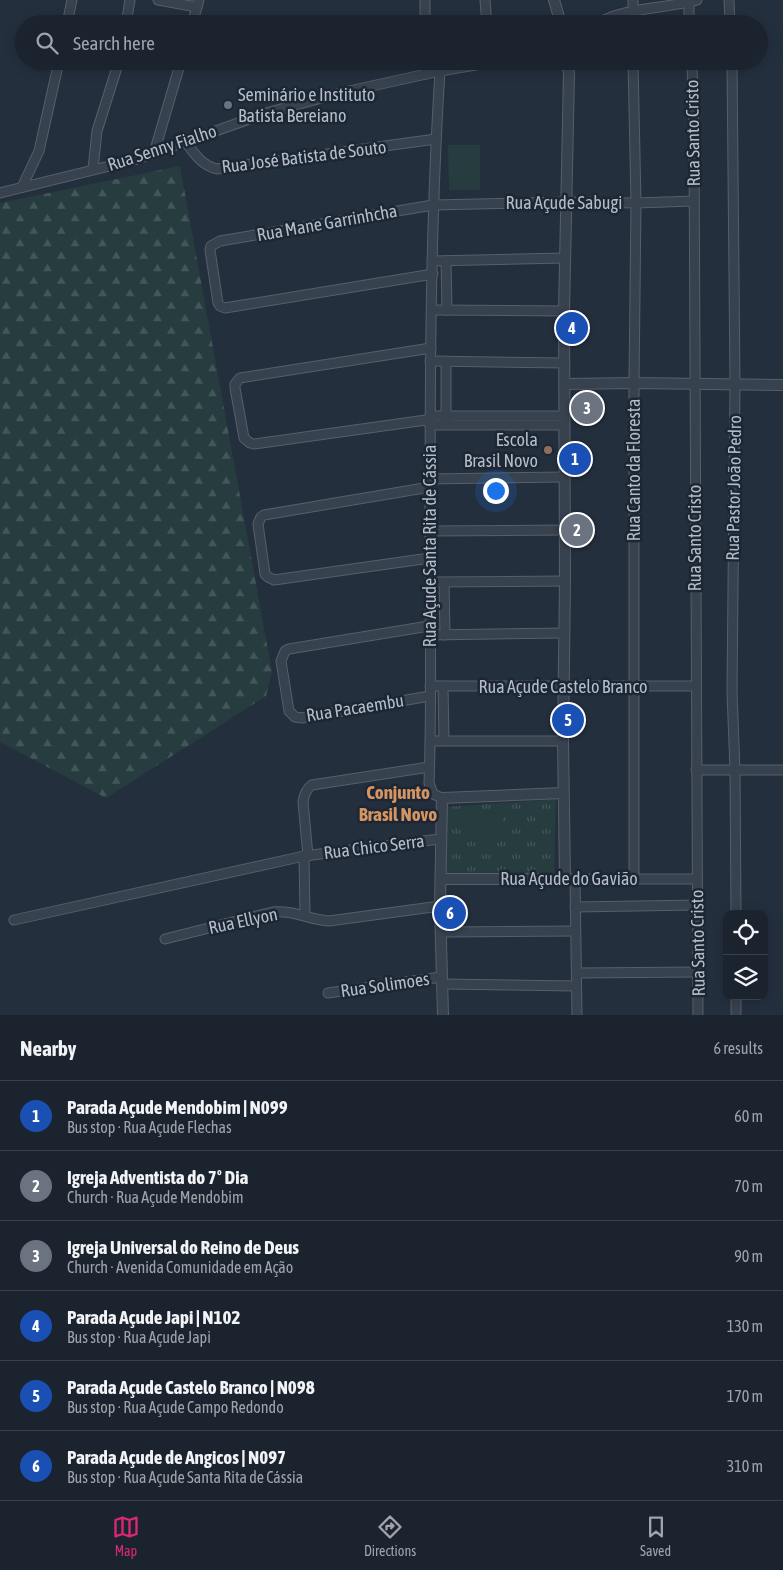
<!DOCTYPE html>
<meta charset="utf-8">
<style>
body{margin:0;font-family:"Asap Condensed",sans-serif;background:#242b36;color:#f1f3f6}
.controls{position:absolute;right:15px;bottom:15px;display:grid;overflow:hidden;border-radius:10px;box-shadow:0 2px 12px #0003}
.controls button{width:45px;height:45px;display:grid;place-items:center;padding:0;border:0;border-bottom:1px solid #39404a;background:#1b232e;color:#f1f3f6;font:25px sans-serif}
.you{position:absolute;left:495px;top:490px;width:18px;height:18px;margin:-12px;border:4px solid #fff;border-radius:50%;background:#1a73e8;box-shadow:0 0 0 8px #1a73e833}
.badge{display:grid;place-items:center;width:32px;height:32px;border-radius:50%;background:#db2777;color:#fff;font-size:16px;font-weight:700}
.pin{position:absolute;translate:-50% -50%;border:2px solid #fff;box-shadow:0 1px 5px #0006}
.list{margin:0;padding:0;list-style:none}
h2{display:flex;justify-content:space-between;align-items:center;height:65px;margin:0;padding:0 20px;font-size:21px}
h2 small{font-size:16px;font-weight:400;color:#a0a4aa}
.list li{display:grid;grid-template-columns:32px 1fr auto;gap:15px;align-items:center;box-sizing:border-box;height:70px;padding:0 20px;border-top:1px solid #39404a}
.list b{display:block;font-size:19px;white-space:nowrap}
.list p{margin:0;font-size:16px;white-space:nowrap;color:#a0a4aa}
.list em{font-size:16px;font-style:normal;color:#a0a4aa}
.icon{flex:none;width:28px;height:28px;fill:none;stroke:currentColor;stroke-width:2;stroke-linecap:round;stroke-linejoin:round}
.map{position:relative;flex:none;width:783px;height:1015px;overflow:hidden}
.search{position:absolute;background:#1b232e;box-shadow:0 2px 12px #0003;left:15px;right:15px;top:15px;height:55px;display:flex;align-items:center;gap:12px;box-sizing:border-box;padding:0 18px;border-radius:28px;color:#a0a4aa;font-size:19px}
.sheet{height:485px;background:#1b232e}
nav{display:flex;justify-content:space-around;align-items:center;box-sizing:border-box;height:70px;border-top:1px solid #39404a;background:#1b232e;font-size:14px;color:#a0a4aa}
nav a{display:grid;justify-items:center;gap:2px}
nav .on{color:#db2777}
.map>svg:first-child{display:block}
</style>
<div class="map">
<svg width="783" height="1015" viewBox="0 0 783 1015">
<defs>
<pattern id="grass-tufts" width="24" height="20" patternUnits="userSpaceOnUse" patternTransform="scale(1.25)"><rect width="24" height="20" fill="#263c3f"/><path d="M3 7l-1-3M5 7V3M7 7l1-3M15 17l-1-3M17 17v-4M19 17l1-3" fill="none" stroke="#435659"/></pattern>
<pattern id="forest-firs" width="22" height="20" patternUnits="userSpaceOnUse" patternTransform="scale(1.25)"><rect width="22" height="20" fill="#263c3f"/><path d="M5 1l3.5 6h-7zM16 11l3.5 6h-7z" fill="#435659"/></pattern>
</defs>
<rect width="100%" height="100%" fill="#242f3e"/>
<polygon fill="url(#grass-tufts)" points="556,799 554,877 444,878 445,807"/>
<polygon fill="url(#forest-firs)" points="180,166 272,672 266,696 106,798 0,742 0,203"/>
<g fill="#263c3f">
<polygon points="448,145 480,145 480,190 449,190"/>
<polygon points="462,812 503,813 503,838 463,839"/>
</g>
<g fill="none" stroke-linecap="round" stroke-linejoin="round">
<defs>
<g id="minor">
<polyline points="158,0 197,7"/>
<polyline points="425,0 425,24"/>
<polyline points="485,0 487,24"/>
<polyline points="689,0 689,24"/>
<polyline points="729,0 730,24"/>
<polyline points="67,24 72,0"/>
<polyline points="126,24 130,0"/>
<polyline points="192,24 199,0"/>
<path d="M597,24c27,-17 69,-15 100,-24"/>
<polyline points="633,24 633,0"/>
<polyline points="425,61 426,74"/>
<polyline points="633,61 636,203 634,383 634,879"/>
<polyline points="692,61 694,142 698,1015"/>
<polyline points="732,61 735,384 732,692 735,770 736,914"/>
<path d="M440,71c-10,158 -10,316 -10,475 0,79 2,158 -1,237l4,11 9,4"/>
<path d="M185,141c9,12 16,24 32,28l219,-30"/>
<polyline points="154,153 181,61"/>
<polyline points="93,169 97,131 119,61"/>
<polyline points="22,187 39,151 59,61"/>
<polyline points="0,193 134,160 266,113 340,93 440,71 499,61"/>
<polyline points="432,261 565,258"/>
<polyline points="446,261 447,310"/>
<polyline points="433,274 225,308 220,306 218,303 210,250 211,246 220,241 433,205 567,202 636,203 694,201"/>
<polyline points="432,310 564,311"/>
<polyline points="431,348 240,378 235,384 235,388 244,438 250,443 254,444 426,420 431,416 564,416"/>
<polyline points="430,361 565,363"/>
<polyline points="446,361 446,421"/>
<polyline points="428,422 430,425 564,425"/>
<polyline points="430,479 564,477"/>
<polyline points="430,531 565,530"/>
<polyline points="430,558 274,580 268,577 265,574 258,524 261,517 264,515 430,487"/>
<polyline points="430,582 565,581"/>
<polyline points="444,583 445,635"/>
<polyline points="429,626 289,649 285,651 281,661 289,711 295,717 302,718 430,696"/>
<polyline points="430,635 564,633"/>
<polyline points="430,686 695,686"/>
<polyline points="443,686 444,740"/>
<polyline points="430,741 563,741"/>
<polyline points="696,770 783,770"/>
<polyline points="304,856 305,915"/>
<path d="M308,856l-5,-54c1,-7 3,-13 9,-17l117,-18"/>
<polyline points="570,879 697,879"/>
<polyline points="575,879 577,1015"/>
<polyline points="575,907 697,905"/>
<polyline points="14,920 304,856 440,839"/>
<polyline points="441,932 575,931"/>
<path d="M165,939l108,-27c22,-2 36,8 56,9l111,-15"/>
<polyline points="577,973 699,972"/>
<polyline points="442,984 576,986"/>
<polyline points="328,993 441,977"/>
<polyline points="736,996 736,1015"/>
</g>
<g id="tertiary">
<polyline points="554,0 561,24"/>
<polyline points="565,384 634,383 783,385"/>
<polyline points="441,879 565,879 563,741 565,581 564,311 569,74 567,61"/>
<polyline points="443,1015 440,906 442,798 563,793"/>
</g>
</defs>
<use href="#minor" stroke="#565f6c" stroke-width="11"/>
<use href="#tertiary" stroke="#565f6c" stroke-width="12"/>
<use href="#minor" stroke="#38414e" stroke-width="9"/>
<use href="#tertiary" stroke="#38414e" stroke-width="10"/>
</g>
<circle fill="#6b7280" stroke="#1d2633" stroke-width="2" cx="228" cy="105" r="5"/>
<circle fill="#8d6e63" stroke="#1d2633" stroke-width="2" cx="548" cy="450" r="5"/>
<g text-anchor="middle" stroke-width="5" stroke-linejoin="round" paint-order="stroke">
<g font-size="18" fill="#b4bcc9" stroke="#1d2633" text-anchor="start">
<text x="238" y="101">Seminário e Instituto<tspan x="238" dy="21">Batista Bereiano</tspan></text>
<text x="538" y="446" text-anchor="end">Escola<tspan x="538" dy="21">Brasil Novo</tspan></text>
</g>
<g font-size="18" fill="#b4bcc9" stroke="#1d2633">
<text transform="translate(693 133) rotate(-91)" y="6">Rua Santo Cristo</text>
<text transform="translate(162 148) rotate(-18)" y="6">Rua Senny Fialho</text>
<text transform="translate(304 157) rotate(-7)" y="6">Rua José Batista de Souto</text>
<text x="564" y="209">Rua Açude Sabugi</text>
<text transform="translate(327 223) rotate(-10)" y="6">Rua Mane Garrinhcha</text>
<text transform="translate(634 470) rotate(-90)" y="6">Rua Canto da Floresta</text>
<text transform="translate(734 488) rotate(-89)" y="6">Rua Pastor João Pedro</text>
<text transform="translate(695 538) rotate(-90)" y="6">Rua Santo Cristo</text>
<text transform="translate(430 546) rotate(-90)" y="6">Rua Açude Santa Rita de Cássia</text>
<text x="563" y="693">Rua Açude Castelo Branco</text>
<text transform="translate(355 708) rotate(-9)" y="6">Rua Pacaembu</text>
<text transform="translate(374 847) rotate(-7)" y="6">Rua Chico Serra</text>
<text x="569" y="885">Rua Açude do Gavião</text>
<text transform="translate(243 921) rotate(-12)" y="6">Rua Ellyon</text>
<text transform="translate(698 943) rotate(-91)" y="6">Rua Santo Cristo</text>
<text transform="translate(385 985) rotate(-8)" y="6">Rua Solimoes</text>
</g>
<g font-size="19" font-weight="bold" fill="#d59563" stroke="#1d2633">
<text x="398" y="799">Conjunto<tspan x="398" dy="22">Brasil Novo</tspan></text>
</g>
</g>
</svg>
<div class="controls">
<button><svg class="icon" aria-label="locate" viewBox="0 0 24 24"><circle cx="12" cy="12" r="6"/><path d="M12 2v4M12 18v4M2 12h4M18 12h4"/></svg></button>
<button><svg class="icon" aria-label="layers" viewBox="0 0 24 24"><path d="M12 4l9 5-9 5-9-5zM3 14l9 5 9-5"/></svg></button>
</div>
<div class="you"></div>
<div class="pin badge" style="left:575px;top:459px;background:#1a4fb4">1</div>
<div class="pin badge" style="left:577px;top:530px;background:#6b7280">2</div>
<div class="pin badge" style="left:587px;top:408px;background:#6b7280">3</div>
<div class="pin badge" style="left:572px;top:328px;background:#1a4fb4">4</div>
<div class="pin badge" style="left:568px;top:720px;background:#1a4fb4">5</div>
<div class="pin badge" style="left:450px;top:913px;background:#1a4fb4">6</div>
<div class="search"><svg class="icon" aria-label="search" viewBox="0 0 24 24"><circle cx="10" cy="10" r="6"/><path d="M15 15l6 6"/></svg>Search here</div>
</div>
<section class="sheet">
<h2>Nearby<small>6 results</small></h2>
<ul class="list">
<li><span class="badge" style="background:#1a4fb4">1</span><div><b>Parada Açude Mendobim | N099</b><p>Bus stop · Rua Açude Flechas</p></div><em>60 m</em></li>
<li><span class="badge" style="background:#6b7280">2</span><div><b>Igreja Adventista do 7º Dia</b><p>Church · Rua Açude Mendobim</p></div><em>70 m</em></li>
<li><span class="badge" style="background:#6b7280">3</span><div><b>Igreja Universal do Reino de Deus</b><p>Church · Avenida Comunidade em Ação</p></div><em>90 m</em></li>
<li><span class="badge" style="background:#1a4fb4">4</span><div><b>Parada Açude Japi | N102</b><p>Bus stop · Rua Açude Japi</p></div><em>130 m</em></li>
<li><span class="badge" style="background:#1a4fb4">5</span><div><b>Parada Açude Castelo Branco | N098</b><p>Bus stop · Rua Açude Campo Redondo</p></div><em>170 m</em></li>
<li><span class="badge" style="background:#1a4fb4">6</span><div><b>Parada Açude de Angicos | N097</b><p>Bus stop · Rua Açude Santa Rita de Cássia</p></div><em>310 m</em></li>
</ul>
</section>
<nav>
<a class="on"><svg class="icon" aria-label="map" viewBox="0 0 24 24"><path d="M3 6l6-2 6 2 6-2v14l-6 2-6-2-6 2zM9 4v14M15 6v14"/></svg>Map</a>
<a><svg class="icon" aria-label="directions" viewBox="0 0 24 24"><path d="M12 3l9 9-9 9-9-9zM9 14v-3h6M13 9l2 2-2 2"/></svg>Directions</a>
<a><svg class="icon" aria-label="saved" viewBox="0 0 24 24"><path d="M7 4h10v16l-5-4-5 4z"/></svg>Saved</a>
</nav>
